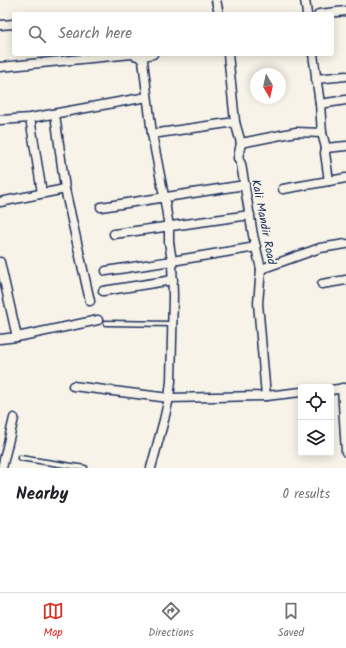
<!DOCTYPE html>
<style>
body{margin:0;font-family:Kalam,sans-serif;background:#f2f2f2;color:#202124}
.controls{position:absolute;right:12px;bottom:12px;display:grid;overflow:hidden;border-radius:4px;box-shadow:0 2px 10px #0003}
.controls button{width:36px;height:36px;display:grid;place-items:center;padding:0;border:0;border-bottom:1px solid #e0e0e0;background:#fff;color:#202124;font:20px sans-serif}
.compass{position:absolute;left:250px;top:68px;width:36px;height:36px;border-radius:50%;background:#fff;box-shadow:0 2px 10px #0003;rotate:171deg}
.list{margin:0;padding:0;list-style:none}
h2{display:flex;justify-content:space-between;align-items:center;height:52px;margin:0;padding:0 16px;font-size:17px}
h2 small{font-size:13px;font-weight:400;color:#757577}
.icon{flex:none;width:22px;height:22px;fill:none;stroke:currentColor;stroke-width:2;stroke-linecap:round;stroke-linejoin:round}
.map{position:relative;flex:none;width:346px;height:468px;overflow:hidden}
.search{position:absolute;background:#fff;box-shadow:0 2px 10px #0003;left:12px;right:12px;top:12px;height:44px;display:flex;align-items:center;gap:10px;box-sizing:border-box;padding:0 14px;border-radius:4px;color:#757577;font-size:15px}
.sheet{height:124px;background:#fff}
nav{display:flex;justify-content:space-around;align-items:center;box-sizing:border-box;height:56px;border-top:1px solid #e0e0e0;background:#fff;font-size:11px;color:#757577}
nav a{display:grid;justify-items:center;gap:2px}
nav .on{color:#d93025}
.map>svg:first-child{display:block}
</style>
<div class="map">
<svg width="346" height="468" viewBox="0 0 346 468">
<rect width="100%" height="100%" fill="#f7f3e8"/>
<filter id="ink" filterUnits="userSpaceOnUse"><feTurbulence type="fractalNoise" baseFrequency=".025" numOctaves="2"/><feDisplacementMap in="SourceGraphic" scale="8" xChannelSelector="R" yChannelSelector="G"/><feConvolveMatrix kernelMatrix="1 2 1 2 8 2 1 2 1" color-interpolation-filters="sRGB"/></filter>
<g filter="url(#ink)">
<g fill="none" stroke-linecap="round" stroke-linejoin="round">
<defs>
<g id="lane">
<polyline points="106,323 172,324"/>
<polyline points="20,458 85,468"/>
</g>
<g id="street">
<polyline points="216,0 219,14"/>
<polyline points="305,0 307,14"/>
<polyline points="319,14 346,11"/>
<polyline points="0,25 14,24"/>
<polyline points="228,54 235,122 241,143 238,158 241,164 253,235 261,269 258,303 266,396"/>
<polyline points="313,54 320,104 322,133 326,148 325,153 329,181"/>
<polyline points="140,57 153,54"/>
<polyline points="0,67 132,54 140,57 143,61 152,134 164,196 169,227 169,242 172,261 173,296 171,381 169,398 164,420 151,468"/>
<polyline points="316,79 346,76"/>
<polyline points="320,104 346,100"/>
<polyline points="55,114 65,189 90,301"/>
<polyline points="30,118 42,193"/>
<polyline points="0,120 30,118 147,97"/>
<polyline points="152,134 235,122"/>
<polyline points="241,143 296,132 322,133"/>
<polyline points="326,148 346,146"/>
<polyline points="283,189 346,178"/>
<polyline points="0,202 65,189"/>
<polyline points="101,207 245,185"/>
<polyline points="114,234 250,215"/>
<polyline points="0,262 17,337 0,339"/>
<polyline points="261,269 320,248 346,244"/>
<polyline points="106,271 172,261 256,247"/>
<polyline points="322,284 346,280"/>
<polyline points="103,291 173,280"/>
<polyline points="17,337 60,328 98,320"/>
<polyline points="73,386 169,398 266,396 301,392"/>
<polyline points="342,388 346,452"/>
<polyline points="331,390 346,388"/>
<polyline points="2,468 14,418"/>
</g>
</defs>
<use href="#lane" stroke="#1b2f5e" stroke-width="7"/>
<use href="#street" stroke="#1b2f5e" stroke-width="11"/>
<use href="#lane" stroke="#f7f3e8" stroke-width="4"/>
<use href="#street" stroke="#f7f3e8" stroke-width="8"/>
</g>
</g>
<g text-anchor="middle" stroke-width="4" stroke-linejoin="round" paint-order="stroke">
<g font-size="12" fill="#1b2f5e" stroke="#f7f3e8">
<text transform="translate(264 222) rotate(79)" y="4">Kali Mandir Road</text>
</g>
</g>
</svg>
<div class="controls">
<button><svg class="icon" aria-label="locate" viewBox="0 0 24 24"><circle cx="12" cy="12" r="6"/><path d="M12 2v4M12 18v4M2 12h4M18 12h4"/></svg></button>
<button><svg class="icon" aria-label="layers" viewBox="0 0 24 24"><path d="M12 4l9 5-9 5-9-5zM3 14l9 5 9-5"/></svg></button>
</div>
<svg class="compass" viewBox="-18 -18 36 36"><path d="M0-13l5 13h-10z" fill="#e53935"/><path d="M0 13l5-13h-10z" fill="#757577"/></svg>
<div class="search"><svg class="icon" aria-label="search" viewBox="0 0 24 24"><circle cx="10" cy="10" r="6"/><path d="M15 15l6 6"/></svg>Search here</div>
</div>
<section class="sheet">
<h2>Nearby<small>0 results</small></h2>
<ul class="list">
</ul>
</section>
<nav>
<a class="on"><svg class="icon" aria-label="map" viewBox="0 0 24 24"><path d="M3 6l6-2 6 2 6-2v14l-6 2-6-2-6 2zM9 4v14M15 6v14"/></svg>Map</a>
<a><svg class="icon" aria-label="directions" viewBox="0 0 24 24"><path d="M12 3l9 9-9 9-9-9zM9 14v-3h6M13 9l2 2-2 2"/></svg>Directions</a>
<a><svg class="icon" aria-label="saved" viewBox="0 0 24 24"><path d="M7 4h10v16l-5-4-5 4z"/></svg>Saved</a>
</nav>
